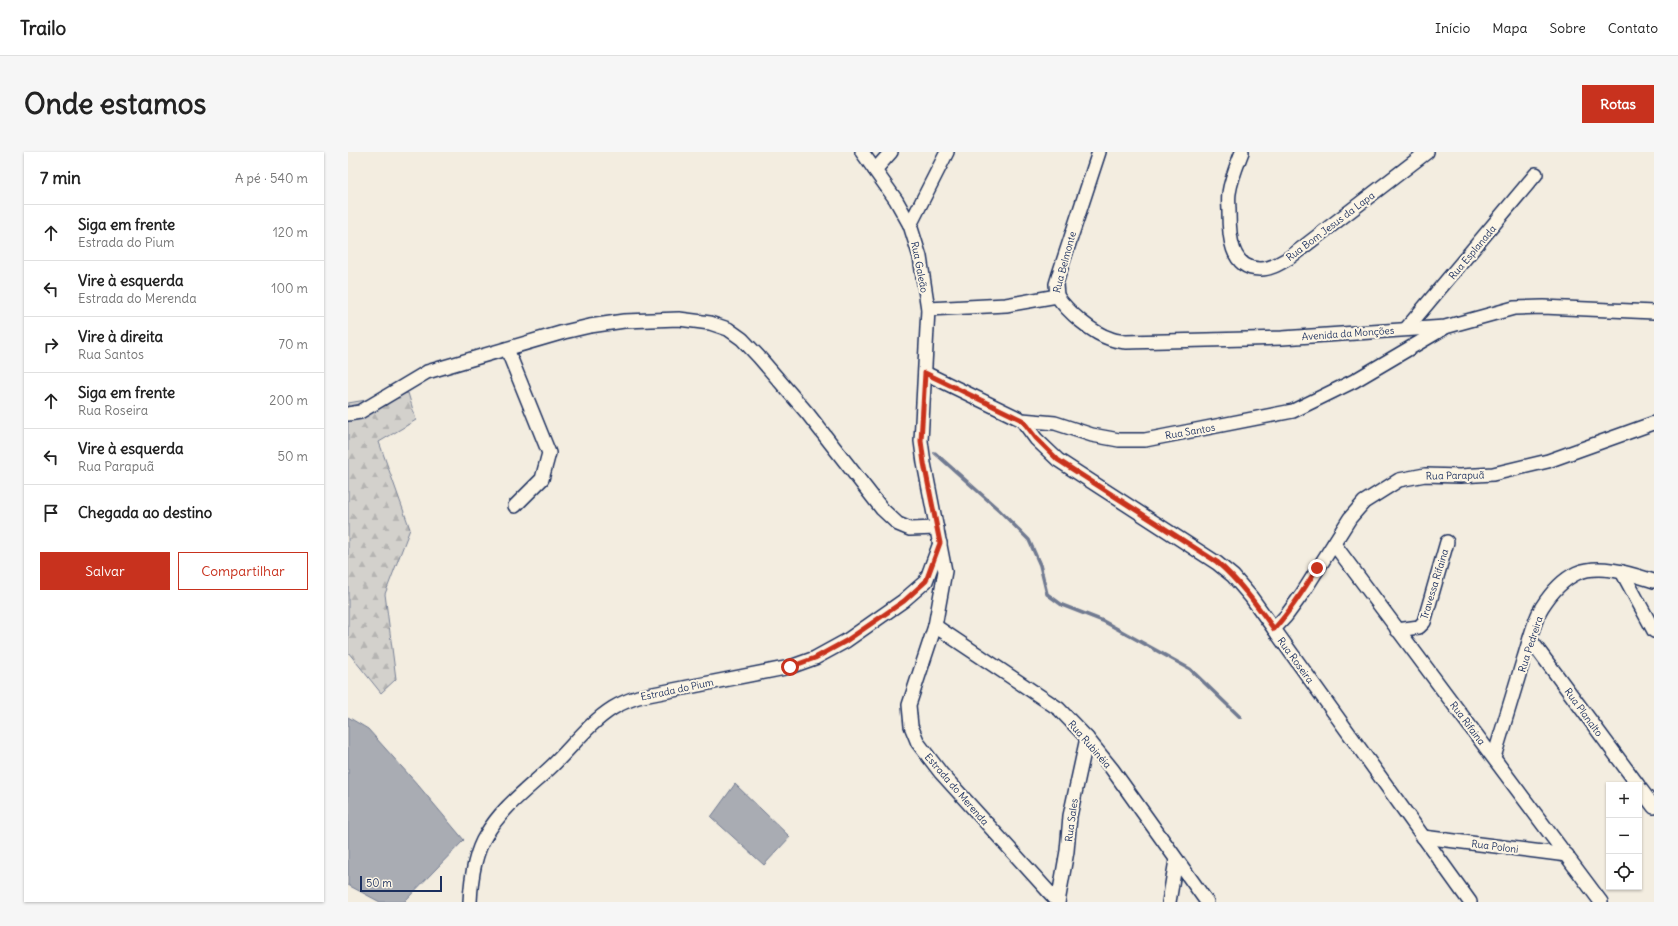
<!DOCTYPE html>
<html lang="pt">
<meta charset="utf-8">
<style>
body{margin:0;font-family:Delius,sans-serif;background:#f6f6f6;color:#222}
.controls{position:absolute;right:12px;bottom:12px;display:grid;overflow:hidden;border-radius:0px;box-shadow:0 1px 3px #0004}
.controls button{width:36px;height:36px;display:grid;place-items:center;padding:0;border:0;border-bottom:1px solid #e0e0e0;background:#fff;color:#222;font:20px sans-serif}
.scale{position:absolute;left:12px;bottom:10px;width:82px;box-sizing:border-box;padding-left:4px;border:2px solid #1b2f5e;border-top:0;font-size:11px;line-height:14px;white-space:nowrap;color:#1b2f5e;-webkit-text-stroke:3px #fcf5e5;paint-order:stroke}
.stop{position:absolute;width:12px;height:12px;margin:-9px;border:3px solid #c8321e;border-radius:50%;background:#fff}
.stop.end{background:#c8321e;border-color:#fff;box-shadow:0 1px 4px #0008}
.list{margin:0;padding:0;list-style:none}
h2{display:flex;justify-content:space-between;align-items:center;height:52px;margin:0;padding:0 16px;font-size:17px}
h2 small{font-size:13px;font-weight:400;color:#767676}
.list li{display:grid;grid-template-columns:26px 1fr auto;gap:12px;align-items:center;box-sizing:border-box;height:56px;padding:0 16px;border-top:1px solid #e0e0e0}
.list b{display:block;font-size:15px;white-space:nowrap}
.list p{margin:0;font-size:13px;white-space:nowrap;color:#767676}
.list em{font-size:13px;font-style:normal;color:#767676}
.actions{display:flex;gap:8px;padding:12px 16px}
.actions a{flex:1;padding:9px 0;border:1px solid #c8321e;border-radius:0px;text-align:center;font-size:14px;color:#c8321e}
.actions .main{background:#c8321e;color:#fff}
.icon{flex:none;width:22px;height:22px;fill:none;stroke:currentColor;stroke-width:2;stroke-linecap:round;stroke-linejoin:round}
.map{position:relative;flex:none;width:1306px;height:750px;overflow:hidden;border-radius:0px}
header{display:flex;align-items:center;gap:24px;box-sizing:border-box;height:56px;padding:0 20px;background:#fff;border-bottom:1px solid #e0e0e0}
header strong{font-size:19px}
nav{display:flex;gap:22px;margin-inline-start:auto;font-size:14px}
.intro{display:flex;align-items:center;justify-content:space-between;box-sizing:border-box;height:96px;padding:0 24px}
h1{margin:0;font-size:28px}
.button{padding:10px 18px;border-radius:0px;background:#c8321e;color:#fff;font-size:14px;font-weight:700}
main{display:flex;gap:24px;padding:0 24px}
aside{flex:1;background:#fff;border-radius:0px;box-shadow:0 1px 3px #0004}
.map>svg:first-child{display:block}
</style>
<header>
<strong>Trailo</strong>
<nav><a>Início</a><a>Mapa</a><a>Sobre</a><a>Contato</a></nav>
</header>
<div class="intro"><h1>Onde estamos</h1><a class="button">Rotas</a></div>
<main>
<aside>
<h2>7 min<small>A pé · 540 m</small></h2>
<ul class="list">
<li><svg class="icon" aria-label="ahead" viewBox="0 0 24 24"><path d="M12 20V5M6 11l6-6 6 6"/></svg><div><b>Siga em frente</b><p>Estrada do Pium</p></div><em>120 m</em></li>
<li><svg class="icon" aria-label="left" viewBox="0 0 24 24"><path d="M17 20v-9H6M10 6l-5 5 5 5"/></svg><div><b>Vire à esquerda</b><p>Estrada do Merenda</p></div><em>100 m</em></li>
<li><svg class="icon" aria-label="right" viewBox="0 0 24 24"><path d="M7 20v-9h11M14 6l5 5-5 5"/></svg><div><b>Vire à direita</b><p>Rua Santos</p></div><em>70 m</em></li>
<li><svg class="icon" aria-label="ahead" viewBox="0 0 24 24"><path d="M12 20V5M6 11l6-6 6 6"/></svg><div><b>Siga em frente</b><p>Rua Roseira</p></div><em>200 m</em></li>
<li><svg class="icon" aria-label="left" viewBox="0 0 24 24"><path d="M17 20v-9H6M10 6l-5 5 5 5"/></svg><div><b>Vire à esquerda</b><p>Rua Parapuã</p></div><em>50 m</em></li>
<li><svg class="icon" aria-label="arrive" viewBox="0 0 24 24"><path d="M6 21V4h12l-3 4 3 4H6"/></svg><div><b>Chegada ao destino</b></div></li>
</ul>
<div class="actions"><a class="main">Salvar</a><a>Compartilhar</a></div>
</aside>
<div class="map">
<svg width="1306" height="750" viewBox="0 0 1306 750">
<defs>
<pattern id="forest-firs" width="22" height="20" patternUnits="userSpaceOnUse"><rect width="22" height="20" fill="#d3d1cc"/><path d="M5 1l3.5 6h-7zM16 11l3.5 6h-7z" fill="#b5b4b2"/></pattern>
</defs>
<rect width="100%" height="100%" fill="#f3ede0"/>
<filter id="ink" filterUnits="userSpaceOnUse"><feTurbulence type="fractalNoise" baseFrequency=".025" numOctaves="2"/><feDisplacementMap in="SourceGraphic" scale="8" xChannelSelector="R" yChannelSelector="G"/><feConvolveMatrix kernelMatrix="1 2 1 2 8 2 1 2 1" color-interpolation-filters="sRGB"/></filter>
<g filter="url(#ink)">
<polygon fill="url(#forest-firs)" stroke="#778095" points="60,241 68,268 31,290 62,377 37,442 48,527 33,541 0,500 0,251"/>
<g fill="#a9acb3" stroke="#707a91">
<polygon points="0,565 20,577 70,633 116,688 56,750 32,750 0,733"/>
<polygon points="387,632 442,685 416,713 363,665"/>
</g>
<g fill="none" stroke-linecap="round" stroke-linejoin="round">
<polyline stroke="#707a91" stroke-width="3.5" points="587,301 651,358 681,388 692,413 699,442 714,453 755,469 842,517 892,565"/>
<defs>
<g id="minor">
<polyline points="514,0 548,48 562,73 572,105 580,157 573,289 576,311 597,419 587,474 561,553 563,574 570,591 593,621 710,750"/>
<path d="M894,0c-5,13 -11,27 -13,41 -1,6 0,13 0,19 0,22 1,58 32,57 10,0 19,-6 28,-11l138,-106"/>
<polyline points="527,18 543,0"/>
<polyline points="562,73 599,0"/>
<path d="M709,144c11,16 35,37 54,43 5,2 10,2 15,3l156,-4 163,-11 69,-19 29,-1 111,5"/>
<polyline points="709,144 708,132 711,122 751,0"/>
<polyline points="580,157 658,153 709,144"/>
<polyline points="1058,177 1188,22"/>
<polyline points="159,197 201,301 194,327 167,354"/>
<polyline points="577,221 674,268 707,271 744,283 771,288 797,288 945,259 1006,229 1096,176"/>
<polyline points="0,262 12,260 79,220 216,180 242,174 276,169 331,167 362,171 380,177 394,187 411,205 460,262 534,357 550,372 562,377 589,376"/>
<polyline points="674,268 688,287 710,308 869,411 885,424 903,445 1122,750"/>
<polyline points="986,392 1253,750"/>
<polyline points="1274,420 1306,479"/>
<polyline points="587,474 711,557 739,586 764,617 859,750"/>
<polyline points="926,477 938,464 954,442 1002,366 1016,350 1051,328 1077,323 1112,324 1145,322 1200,309 1306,271"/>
<polyline points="1049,478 1071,475 1076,470 1099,390"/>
<polyline points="1182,487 1290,633"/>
<path d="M1146,605c10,-33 20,-66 30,-99 5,-15 10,-38 18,-51 9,-14 20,-27 35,-34 23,-10 54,1 77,8"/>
<polyline points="1291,635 1306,655"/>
<polyline points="1075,685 1219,703"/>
<path d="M122,750c1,-23 4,-48 16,-67 16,-28 43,-47 65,-68 21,-20 38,-44 62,-59 8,-5 16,-8 25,-11l152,-30 25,-9 31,-17 57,-40 23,-20 14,-38"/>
<polyline points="710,750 719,699 722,664 739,586"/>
<polyline points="821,750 828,708"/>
</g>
</defs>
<use href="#minor" stroke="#1b2f5e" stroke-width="16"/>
<use href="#minor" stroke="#fcf5e5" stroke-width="13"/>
</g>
</g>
<g fill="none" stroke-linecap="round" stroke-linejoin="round" filter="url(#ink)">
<path stroke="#c8321e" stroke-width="5" d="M442,515l25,-9 31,-17 58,-40 22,-20 14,-38 -16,-80 -3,-22 4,-68 97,47 14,18 22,22 159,102c23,20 39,42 57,67 17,-19 30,-39 43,-61"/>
</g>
<g text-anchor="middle" stroke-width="4" stroke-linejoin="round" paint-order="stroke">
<g font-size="10" fill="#1b2f5e" stroke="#fcf5e5">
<text transform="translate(982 74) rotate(-37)" y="4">Rua Bom Jesus da Lapa</text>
<text transform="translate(1124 100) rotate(-50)" y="4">Rua Esplanada</text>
<text transform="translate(716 110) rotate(-75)" y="4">Rua Belmonte</text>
<text transform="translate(572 115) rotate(79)" y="4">Rua Galeão</text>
<text transform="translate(1000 181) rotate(-4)" y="4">Avenida da Monções</text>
<text transform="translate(842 279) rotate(-10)" y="4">Rua Santos</text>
<text transform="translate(1107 323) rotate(-1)" y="4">Rua Parapuã</text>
<text transform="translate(1086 432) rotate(-73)" y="4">Travessa Rifaina</text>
<text transform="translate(1182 492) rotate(-72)" y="4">Rua Pedreira</text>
<text transform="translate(948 508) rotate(54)" y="4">Rua Roseira</text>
<text transform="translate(329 537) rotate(-12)" y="4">Estrada do Pium</text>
<text transform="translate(1236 560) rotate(54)" y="4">Rua Planalto</text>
<text transform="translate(1120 571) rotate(53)" y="4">Rua Rifaina</text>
<text transform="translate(742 592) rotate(49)" y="4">Rua Rubinéia</text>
<text transform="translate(609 637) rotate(49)" y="4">Estrada do Merenda</text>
<text transform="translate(723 668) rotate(-82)" y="4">Rua Sales</text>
<text transform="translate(1147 694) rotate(7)" y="4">Rua Poloni</text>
</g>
</g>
</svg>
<div class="controls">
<button>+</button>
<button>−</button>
<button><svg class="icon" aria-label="locate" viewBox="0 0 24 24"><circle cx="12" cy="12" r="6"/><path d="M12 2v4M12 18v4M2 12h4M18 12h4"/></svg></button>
</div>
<div class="scale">50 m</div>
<div class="stop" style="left:442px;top:515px"></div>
<div class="stop end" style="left:969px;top:416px"></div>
</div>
</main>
